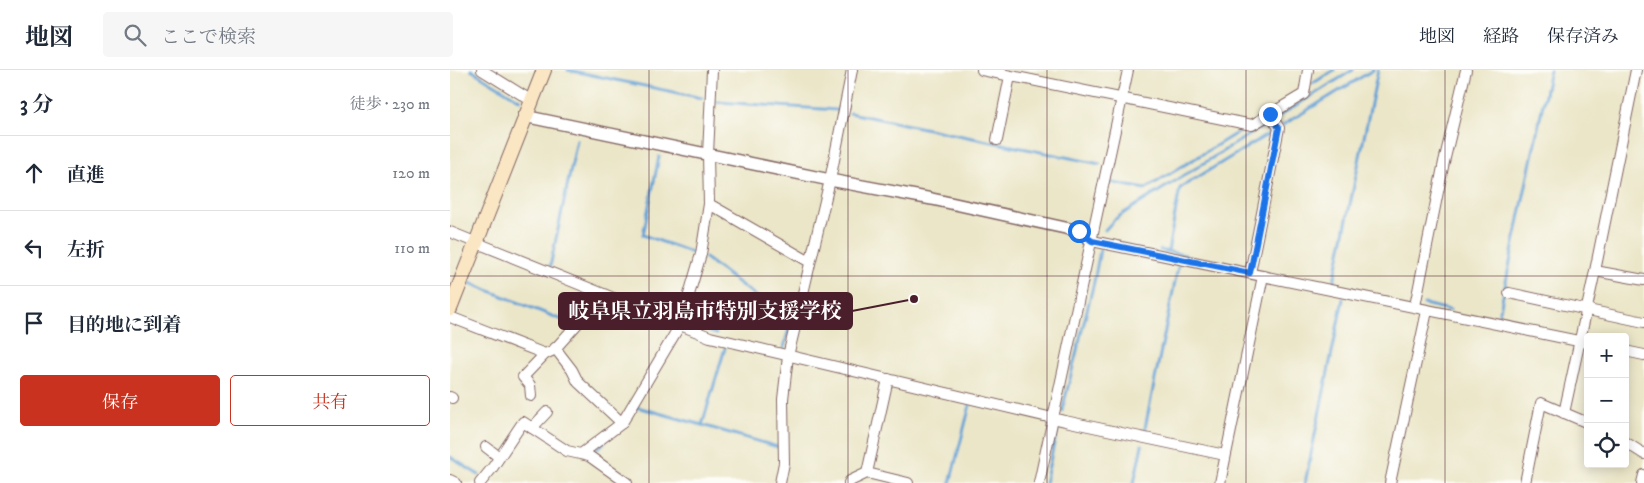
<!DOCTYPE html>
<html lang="ja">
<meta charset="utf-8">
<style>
body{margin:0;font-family:"IM FELL DW Pica","Noto Serif JP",serif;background:#f6f6f7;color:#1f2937}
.controls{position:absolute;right:15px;bottom:15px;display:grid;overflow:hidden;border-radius:5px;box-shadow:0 2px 12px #0003}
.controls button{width:45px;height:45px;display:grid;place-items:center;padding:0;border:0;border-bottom:1px solid #e0e1e3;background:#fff;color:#1f2937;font:25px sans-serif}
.stop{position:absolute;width:15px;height:15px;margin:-11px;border:4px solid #1a73e8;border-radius:50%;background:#fff}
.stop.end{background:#1a73e8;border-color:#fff;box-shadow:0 1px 5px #0008}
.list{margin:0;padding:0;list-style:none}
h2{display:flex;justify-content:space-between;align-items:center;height:65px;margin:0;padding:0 20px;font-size:21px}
h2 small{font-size:16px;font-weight:400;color:#747a83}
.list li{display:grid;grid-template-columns:32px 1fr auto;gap:15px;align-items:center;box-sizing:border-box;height:75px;padding:0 20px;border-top:1px solid #e0e1e3}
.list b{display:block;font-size:19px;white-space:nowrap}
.list em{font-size:16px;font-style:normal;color:#747a83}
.actions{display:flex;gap:10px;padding:15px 20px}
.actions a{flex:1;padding:11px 0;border:1px solid #c8321e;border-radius:5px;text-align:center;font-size:18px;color:#c8321e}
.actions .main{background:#c8321e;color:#fff}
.icon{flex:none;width:28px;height:28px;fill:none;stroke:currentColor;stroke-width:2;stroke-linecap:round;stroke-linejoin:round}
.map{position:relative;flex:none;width:1194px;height:413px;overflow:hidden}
header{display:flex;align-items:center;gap:30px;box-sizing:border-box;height:70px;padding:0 25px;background:#fff;border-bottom:1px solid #e0e1e3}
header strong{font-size:24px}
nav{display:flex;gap:28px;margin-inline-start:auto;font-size:18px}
.search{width:350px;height:45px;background:#f6f6f7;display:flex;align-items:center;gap:12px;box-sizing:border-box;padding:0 18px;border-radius:5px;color:#747a83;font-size:19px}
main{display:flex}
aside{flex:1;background:#fff}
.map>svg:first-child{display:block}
</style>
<header>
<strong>地図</strong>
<div class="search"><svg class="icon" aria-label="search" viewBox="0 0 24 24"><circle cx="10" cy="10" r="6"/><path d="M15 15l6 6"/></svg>ここで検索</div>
<nav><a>地図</a><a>経路</a><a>保存済み</a></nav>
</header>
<main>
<aside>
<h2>3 分<small>徒歩 · 230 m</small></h2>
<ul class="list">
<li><svg class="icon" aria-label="ahead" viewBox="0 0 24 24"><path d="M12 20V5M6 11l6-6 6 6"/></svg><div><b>直進</b></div><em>120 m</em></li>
<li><svg class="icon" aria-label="left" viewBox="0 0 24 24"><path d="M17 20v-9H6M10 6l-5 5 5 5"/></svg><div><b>左折</b></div><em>110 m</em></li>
<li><svg class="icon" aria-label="arrive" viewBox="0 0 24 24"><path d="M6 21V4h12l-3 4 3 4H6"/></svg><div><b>目的地に到着</b></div></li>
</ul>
<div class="actions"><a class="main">保存</a><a>共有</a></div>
</aside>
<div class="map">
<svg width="1194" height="413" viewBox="0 0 1194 413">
<rect width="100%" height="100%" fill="#fdfcf7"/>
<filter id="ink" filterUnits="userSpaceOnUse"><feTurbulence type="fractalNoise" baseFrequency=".02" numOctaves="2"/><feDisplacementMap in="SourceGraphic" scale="10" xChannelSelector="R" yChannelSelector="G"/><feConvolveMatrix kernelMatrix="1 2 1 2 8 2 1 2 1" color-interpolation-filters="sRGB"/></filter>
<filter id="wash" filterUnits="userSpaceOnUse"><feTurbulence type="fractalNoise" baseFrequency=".0096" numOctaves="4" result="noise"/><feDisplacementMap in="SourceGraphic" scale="20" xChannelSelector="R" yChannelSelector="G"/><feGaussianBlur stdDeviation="1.12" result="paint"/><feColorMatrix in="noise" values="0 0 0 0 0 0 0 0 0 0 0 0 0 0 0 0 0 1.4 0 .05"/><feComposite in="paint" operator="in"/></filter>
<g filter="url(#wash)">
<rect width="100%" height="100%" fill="#ebe6c8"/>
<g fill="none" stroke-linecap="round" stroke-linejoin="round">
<g stroke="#63a1d5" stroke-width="3">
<polyline points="21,0 70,30"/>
<polyline points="118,0 252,28"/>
<polyline points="862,14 884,0"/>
<polyline points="267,32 387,40"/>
<polyline points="400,43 650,94"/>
<polyline points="833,55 923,0"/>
<polyline points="209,87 193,165 243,183"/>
<polyline points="659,112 695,119 795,58"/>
<polyline points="655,160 664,150 674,143 903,0"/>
<polyline points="710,180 735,185"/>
<polyline points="718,181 730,118 825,60"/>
<polyline points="255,188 341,252 333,280"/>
<polyline points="100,197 127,70"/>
<polyline points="20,213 122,254 124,252"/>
<polyline points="883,216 928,0"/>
<polyline points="974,234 1000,240"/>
<polyline points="1048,250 1100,0"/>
<polyline points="253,259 266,264"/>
<polyline points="1175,276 1194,280"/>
<polyline points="275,278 252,355 328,377"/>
<polyline points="186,339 187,337 252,355"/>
<polyline points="612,341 644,212 650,180"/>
<polyline points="694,363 728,197"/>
<polyline points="142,382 155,372"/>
<polyline points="0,387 29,405"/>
<polyline points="500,413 520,335"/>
<polyline points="595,413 608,357"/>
<polyline points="684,413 692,375"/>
<polyline points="855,413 893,229"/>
</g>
</g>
</g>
<g filter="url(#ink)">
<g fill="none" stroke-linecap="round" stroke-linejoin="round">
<defs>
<g id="minor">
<polyline points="32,0 82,31"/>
<polyline points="532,0 802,55 854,24 858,0"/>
<polyline points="547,70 560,6"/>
<polyline points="259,134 360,192"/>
<polyline points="0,162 260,267 615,351 775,385"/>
<polyline points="642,171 1138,273"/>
<polyline points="1145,201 1194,210"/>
<polyline points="800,203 829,58 820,44"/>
<polyline points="1059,223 1194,252"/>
<polyline points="965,236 994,92 1016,0"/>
<polyline points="0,247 95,284 104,280 154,224"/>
<polyline points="105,278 122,300 128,312 172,353"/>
<polyline points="1175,281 1194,285"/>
<polyline points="81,326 80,315 73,307 95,284"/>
<polyline points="0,327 2,328"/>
<polyline points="1114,343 1145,201 1186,0"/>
<polyline points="82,358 97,342"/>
<polyline points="1175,372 1194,384"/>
<polyline points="36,377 49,387"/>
<polyline points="131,384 172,353 230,255 251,184 259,134 258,84 262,0"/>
<polyline points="417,403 458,413"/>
<polyline points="0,410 6,413"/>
<polyline points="30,413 43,397 73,352 117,381 139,386 177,413"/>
<polyline points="330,413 334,393 333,329 338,286 380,110 402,0"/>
<polyline points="399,413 400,411 417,403 438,309"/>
<polyline points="589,413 678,0"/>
<polyline points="770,413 813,206"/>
<polyline points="940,413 977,241"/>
<polyline points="1075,413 1091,333 1138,353"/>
<polyline points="1192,413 1194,405"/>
</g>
<polyline id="tertiary" points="74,46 380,110 482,129 629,161 642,171"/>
<polyline id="secondary" points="0,239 94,0"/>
</defs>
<use href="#minor" stroke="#826562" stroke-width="12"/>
<use href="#tertiary" stroke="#826562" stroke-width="14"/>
<use href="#secondary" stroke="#826562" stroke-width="16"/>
<use href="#minor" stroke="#fff" stroke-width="10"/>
<use href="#tertiary" stroke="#fff" stroke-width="11"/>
<use href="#secondary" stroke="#fbe6c4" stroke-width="14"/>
</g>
</g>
<g fill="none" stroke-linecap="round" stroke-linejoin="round" filter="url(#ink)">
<polyline stroke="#1a73e8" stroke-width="6" points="629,161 642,171 800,203 829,58 820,44"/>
</g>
<path fill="none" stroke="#4a1f2b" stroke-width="1" stroke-opacity="0.55" d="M199,0v413M398,0v413M597,0v413M796,0v413M995,0v413M0,206h1194"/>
<path fill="none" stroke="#4a1f2b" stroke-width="2" d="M464 229L402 241"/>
<circle fill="#4a1f2b" stroke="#fdfcf7" stroke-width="2" cx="464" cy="229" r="5"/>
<rect fill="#4a1f2b" stroke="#4a1f2b" stroke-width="2" x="109" y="223" width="293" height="36" rx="5"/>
<g font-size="21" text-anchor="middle" font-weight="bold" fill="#fff">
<text x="255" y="248">岐阜県立羽島市特別支援学校</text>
</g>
</svg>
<div class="controls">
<button>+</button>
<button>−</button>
<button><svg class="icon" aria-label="locate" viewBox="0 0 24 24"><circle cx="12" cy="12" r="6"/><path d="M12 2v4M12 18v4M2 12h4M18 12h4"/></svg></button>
</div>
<div class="stop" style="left:629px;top:161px"></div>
<div class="stop end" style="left:820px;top:44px"></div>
</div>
</main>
